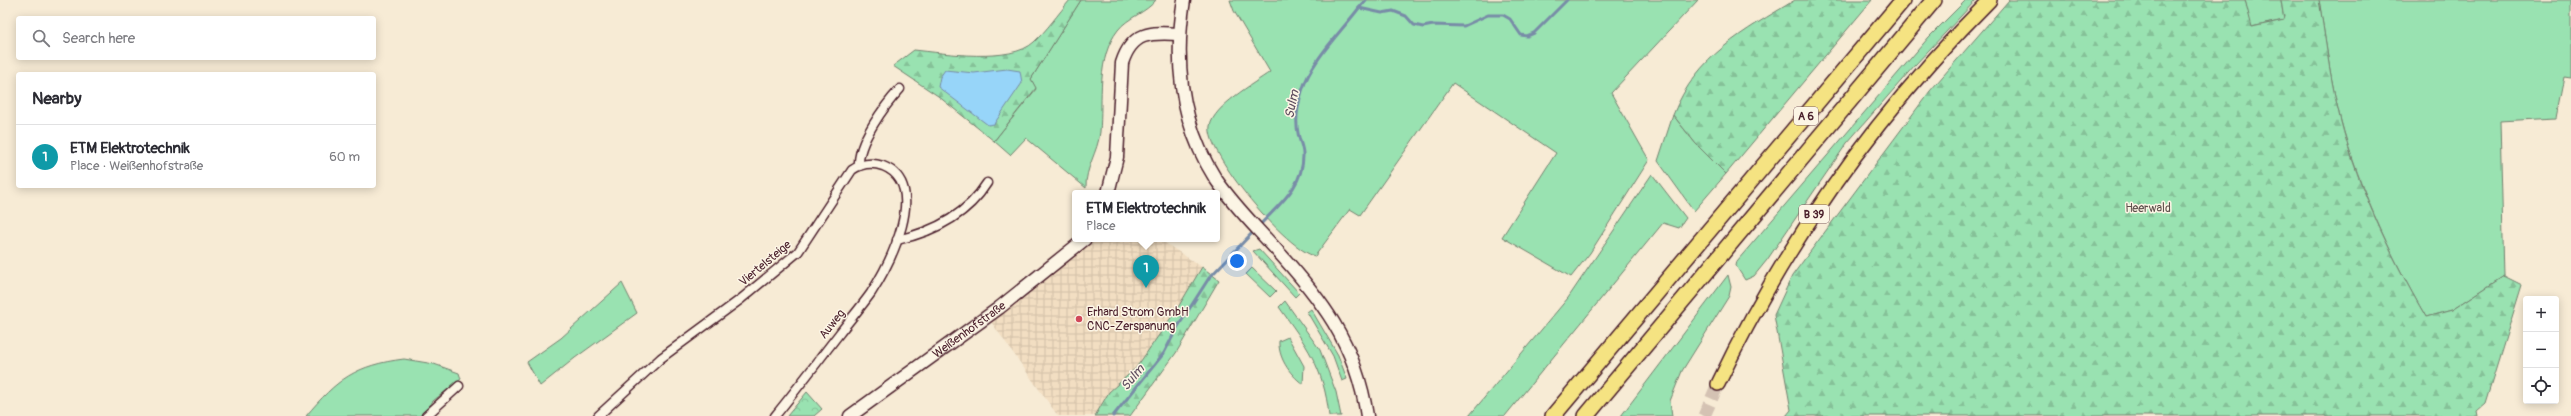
<!DOCTYPE html>
<meta charset="utf-8">
<style>
body{margin:0;font-family:Pangolin,sans-serif;background:#f7f7f7;color:#2b2b33}
.controls{position:absolute;right:12px;bottom:12px;display:grid;overflow:hidden;border-radius:4px;box-shadow:0 2px 10px #0003}
.controls button{width:36px;height:36px;display:grid;place-items:center;padding:0;border:0;border-bottom:1px solid #e1e1e2;background:#fff;color:#2b2b33;font:20px sans-serif}
.you{position:absolute;left:1237px;top:261px;width:14px;height:14px;margin:-10px;border:3px solid #fff;border-radius:50%;background:#1a73e8;box-shadow:0 0 0 6px #1a73e833}
.badge{display:grid;place-items:center;width:26px;height:26px;border-radius:50%;background:#d1495b;color:#fff;font-size:13px;font-weight:700}
.pin{position:absolute;translate:-50% -33px;filter:drop-shadow(0 1px 2px #0008)}
.pin::after{content:'';position:absolute;top:21px;width:14px;height:12px;background:inherit;clip-path:polygon(0 0,100% 0,50% 100%)}
.popup{position:absolute;left:1072px;top:190px;width:148px;height:52px;box-sizing:border-box;display:grid;place-content:center;border-radius:4px;background:#fff;filter:drop-shadow(0 1px 3px #0005);font-size:13px;white-space:nowrap;color:#7c7c81}
.popup b{font-size:15px;color:#2b2b33}
.popup::after{content:'';position:absolute;left:50%;top:100%;margin-left:-8px;border:8px solid transparent;border-top-color:#fff}
.list{margin:0;padding:0;list-style:none}
h2{display:flex;justify-content:space-between;align-items:center;height:52px;margin:0;padding:0 16px;font-size:17px}
h2 small{font-size:13px;font-weight:400;color:#7c7c81}
.list li{display:grid;grid-template-columns:26px 1fr auto;gap:12px;align-items:center;box-sizing:border-box;height:64px;padding:0 16px;border-top:1px solid #e1e1e2}
.list b{display:block;font-size:15px;white-space:nowrap}
.list p{margin:0;font-size:13px;white-space:nowrap;color:#7c7c81}
.list em{font-size:13px;font-style:normal;color:#7c7c81}
.icon{flex:none;width:22px;height:22px;fill:none;stroke:currentColor;stroke-width:2;stroke-linecap:round;stroke-linejoin:round}
.map{position:relative;flex:none;width:2571px;height:416px;overflow:hidden}
.search{position:absolute;background:#fff;box-shadow:0 2px 10px #0003;left:16px;top:16px;width:360px;height:44px;display:flex;align-items:center;gap:10px;box-sizing:border-box;padding:0 14px;border-radius:4px;color:#7c7c81;font-size:15px}
.panel{position:absolute;background:#fff;box-shadow:0 2px 10px #0003;left:16px;top:72px;width:360px;height:116px;border-radius:4px}
.map>svg:first-child{display:block}
</style>
<div class="map">
<svg width="2571" height="416" viewBox="0 0 2571 416">
<defs>
<pattern id="industrial-grid" width="8" height="8" patternUnits="userSpaceOnUse"><rect width="8" height="8" fill="#f2dec2"/><path d="M0 4h8M4 0v8" fill="none" stroke="#d1bea7"/></pattern>
<pattern id="forest-firs" width="22" height="20" patternUnits="userSpaceOnUse"><rect width="22" height="20" fill="#99e2b1"/><path d="M5 1l3.5 6h-7zM16 11l3.5 6h-7z" fill="#85c198"/></pattern>
<pattern id="park-crowns" width="20" height="18" patternUnits="userSpaceOnUse"><rect width="20" height="18" fill="#99e2b1"/><path d="M2 6a3 3 0 1 1 6 0M12 15a3 3 0 1 1 6 0" fill="none" stroke="#85c198"/></pattern>
</defs>
<rect width="100%" height="100%" fill="#f7ebd5"/>
<filter id="ink" filterUnits="userSpaceOnUse"><feTurbulence type="fractalNoise" baseFrequency=".025" numOctaves="2"/><feDisplacementMap in="SourceGraphic" scale="8" xChannelSelector="R" yChannelSelector="G"/><feConvolveMatrix kernelMatrix="1 2 1 2 8 2 1 2 1" color-interpolation-filters="sRGB"/></filter>
<g filter="url(#ink)">
<polygon fill="url(#industrial-grid)" points="1089,239 1159,239 1202,267 1177,309 1136,368 1109,392 1095,416 1058,416 989,319 1071,259"/>
<g fill="#99e2b1" stroke="#72806e">
<path d="M1081,0h75c-10,13 -28,17 -38,30 -22,28 -15,69 -18,102 -2,20 -15,36 -14,56l-60,-50 -16,17 -16,-14 42,-52 -5,-10z"/>
<path d="M1230,0h468l-87,93 38,67 -59,93 -19,24 -69,-40 54,-84 -103,-70 -93,132 -10,-6 -35,47c-27,-5 -110,-102 -105,-130 4,-20 43,-42 60,-54l-36,-61z"/>
<polygon points="1966,0 1976,0 1915,65 1847,143 1767,260 1754,276 1745,280 1736,266 1737,261 1929,37"/>
<polygon points="2245,0 2281,0 2284,20 2251,27"/>
<path d="M2319,0h252v78l-7,-1 -8,41 -56,3 4,155 -52,34 -26,7c-36,-61 -73,-142 -89,-212 -8,-34 -12,-70 -18,-105z"/>
<polygon points="1673,115 1696,144 1726,174 1694,211 1658,161"/>
<polygon points="1652,174 1686,218 1679,228 1663,223 1505,416 1469,416 1568,298"/>
<polygon points="1259,249 1299,293 1295,297 1253,251"/>
<polygon points="1252,268 1276,291 1270,297 1246,274"/>
<polygon points="1728,275 1731,287 1729,296 1682,371 1670,401 1672,416 1621,416"/>
<polygon points="622,283 637,313 575,358 540,386 527,362 561,338"/>
<path d="M1285,301l35,49 16,42 5,24h-12c-5,-49 -23,-71 -50,-109z"/>
<polygon points="1311,309 1338,355 1347,379 1342,381 1333,356 1307,312"/>
<path d="M1288,337l16,29 -1,18c-14,-10 -25,-27 -24,-43z"/>
<path d="M404,359l30,5 25,9 2,6 -28,22 -11,15h-116c31,-37 50,-51 98,-57z"/>
</g>
<g fill="url(#forest-firs)" stroke="#72806e">
<path d="M1070,0h11l-50,79 5,9 -42,53 -56,-45 -45,-30 21,-16c30,3 97,14 120,-8 13,-12 24,-28 36,-42z"/>
<path d="M1795,0h77l-146,174 -30,-30 -23,-29c24,-60 70,-83 122,-115z"/>
<path d="M2009,0h236l7,27 32,-7 -3,-20h38c6,35 10,71 18,105 15,70 53,151 89,212l26,-7 52,-34 18,9 -37,119 -8,7 1,5h-692l5,-6 -17,-95 18,-39 138,-185z"/>
<polygon points="1202,267 1219,280 1176,353 1130,416 1095,416 1109,392 1136,368 1177,309"/>
</g>
<polygon fill="url(#park-crowns)" stroke="#72806e" points="807,392 822,409 814,416 787,416"/>
<polygon fill="#97d5f9" stroke="#788ca7" points="1007,69 1020,71 1022,83 994,124 988,125 938,87 940,77 945,70 974,73"/>
<g fill="none" stroke-linecap="round" stroke-linejoin="round">
<g stroke="#788ca7" stroke-width="3">
<polyline points="1359,8 1366,0"/>
<path d="M1258,227c20,-22 46,-40 45,-73 0,-7 -4,-14 -5,-21 -3,-13 0,-29 4,-42 9,-30 38,-58 57,-83l23,5 11,-2 13,5 8,9 9,2 10,-2 31,1 24,-11h15l7,4 11,16 6,1 7,-3 33,-33"/>
<polyline points="1113,416 1164,353 1177,328 1209,278 1254,231"/>
</g>
<polyline stroke="#d4c2b3" stroke-width="13" stroke-dasharray="13 6" stroke-linecap="butt" points="1704,416 1718,384"/>
<defs>
<g id="street">
<path d="M859,166c-2,-23 26,-61 41,-77"/>
<path d="M897,240c36,-8 70,-25 90,-57"/>
<polyline points="426,416 459,386"/>
<path d="M598,416l63,-58 80,-59 57,-47 54,-82c10,-7 20,-8 31,-4 48,19 6,99 -12,127 -10,14 -22,28 -32,41 -21,27 -42,55 -64,82"/>
</g>
<g id="secondary">
<path d="M1184,0c-10,62 -3,124 31,178 16,24 37,45 57,67 49,53 84,98 95,171"/>
<path d="M1108,193l9,-36 5,-94c10,-31 28,-31 57,-29"/>
<path id="s1" d="M850,416l149,-108 86,-69"/>
</g>
<path id="primary" d="M1718,384c68,-143 160,-272 272,-384"/>
<g id="highway">
<polyline points="1553,416 1903,0"/>
<polyline points="1586,416 1934,0"/>
</g>
</defs>
<use href="#street" stroke="#4a1f2b" stroke-width="11"/>
<use href="#secondary" stroke="#4a1f2b" stroke-width="15"/>
<use href="#primary" stroke="#4a1f2b" stroke-width="16"/>
<use href="#highway" stroke="#4a1f2b" stroke-width="18"/>
<use href="#street" stroke="#fcf5e5" stroke-width="8"/>
<use href="#secondary" stroke="#fcf5e5" stroke-width="12"/>
<use href="#primary" stroke="#f5e382" stroke-width="13"/>
<use href="#highway" stroke="#f5e382" stroke-width="15"/>
</g>
</g>
<circle fill="#d1495b" stroke="#fcf5e5" stroke-width="1.5" cx="1079" cy="319" r="4"/>
<g text-anchor="middle" stroke-width="3" stroke-linejoin="round" paint-order="stroke">
<g fill="#fcf5e5" stroke="#7f5f63" stroke-width="1">
<rect x="1794" y="107" width="24" height="18" rx="3"/>
<rect x="1799" y="205" width="30" height="18" rx="3"/>
</g>
<g font-size="11" font-weight="bold" fill="#4a1f2b">
<text x="1806" y="120">A 6</text>
<text x="1814" y="218">B 39</text>
</g>
<g font-size="12" fill="#5e504c" stroke="#fcf5e5">
<text x="2148" y="212">Heerwald</text>
</g>
<g font-size="12" fill="#4a1f2b" stroke="#fcf5e5">
<text transform="translate(765 263) rotate(-40)" y="4">Viertelsteige</text>
<text transform="translate(832 324) rotate(-52)" y="4">Auweg</text>
<text dy="4" stroke="none"><textPath href="#s1" startOffset="147">Weißenhofstraße</textPath></text>
</g>
<g font-size="12" fill="#4a1f2b" stroke="#fcf5e5" text-anchor="start">
<text x="1087" y="316">Erhard Strom GmbH<tspan x="1087" dy="14">CNC-Zerspanung</tspan></text>
</g>
<g font-size="13" font-style="italic" fill="#5d4c5e" stroke="#fcf5e5">
<text transform="translate(1291 104) rotate(-79)" y="5">Sulm</text>
<text transform="translate(1132 377) rotate(-51)" y="5">Sulm</text>
</g>
</g>
</svg>
<div class="controls">
<button>+</button>
<button>−</button>
<button><svg class="icon" aria-label="locate" viewBox="0 0 24 24"><circle cx="12" cy="12" r="6"/><path d="M12 2v4M12 18v4M2 12h4M18 12h4"/></svg></button>
</div>
<div class="you"></div>
<div class="pin badge" style="left:1146px;top:288px;background:#0f9aa8">1</div>
<div class="popup"><b>ETM Elektrotechnik</b>Place</div>
<div class="search"><svg class="icon" aria-label="search" viewBox="0 0 24 24"><circle cx="10" cy="10" r="6"/><path d="M15 15l6 6"/></svg>Search here</div>
<section class="panel">
<h2>Nearby<small></small></h2>
<ul class="list">
<li><span class="badge" style="background:#0f9aa8">1</span><div><b>ETM Elektrotechnik</b><p>Place · Weißenhofstraße</p></div><em>60 m</em></li>
</ul>
</section>
</div>
